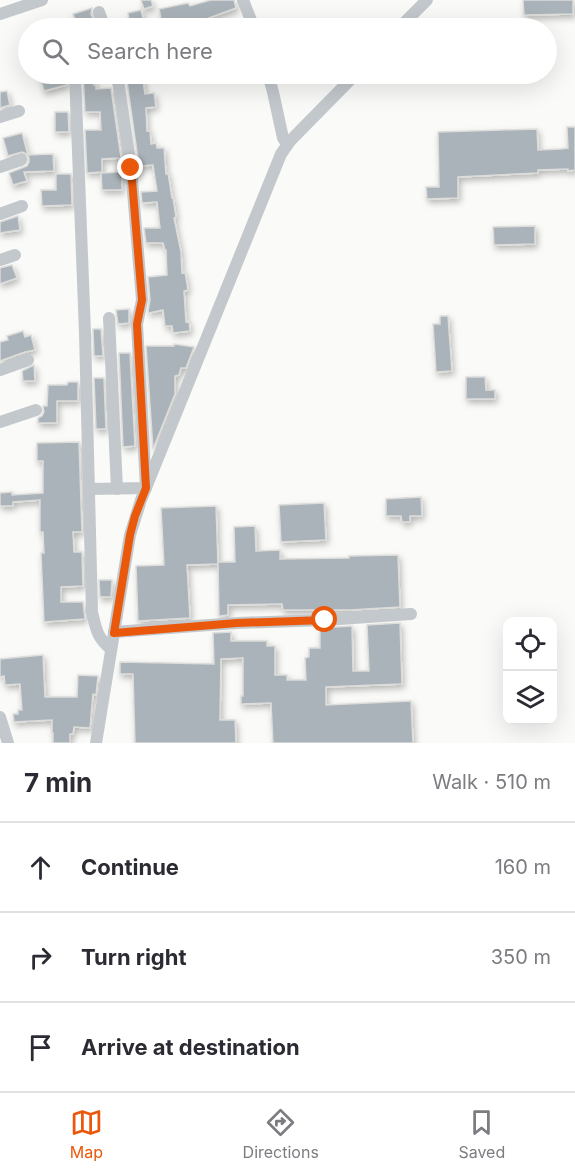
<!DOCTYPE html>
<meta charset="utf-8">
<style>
body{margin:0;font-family:Inter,sans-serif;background:#f7f7f7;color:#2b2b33}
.controls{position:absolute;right:18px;bottom:18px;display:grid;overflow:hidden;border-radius:12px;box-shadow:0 6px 24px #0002}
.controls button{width:54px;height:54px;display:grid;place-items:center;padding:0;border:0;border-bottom:2px solid #e1e1e2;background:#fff;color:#2b2b33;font:30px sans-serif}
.stop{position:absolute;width:18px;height:18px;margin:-14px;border:4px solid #ea580c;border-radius:50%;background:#fff}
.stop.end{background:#ea580c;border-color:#fff;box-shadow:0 2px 6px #0008}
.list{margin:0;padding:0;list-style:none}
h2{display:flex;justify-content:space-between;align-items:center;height:78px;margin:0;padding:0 24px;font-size:26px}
h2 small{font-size:20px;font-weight:400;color:#7c7c81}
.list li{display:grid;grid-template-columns:39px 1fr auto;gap:18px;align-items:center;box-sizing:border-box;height:90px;padding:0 24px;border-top:2px solid #e1e1e2}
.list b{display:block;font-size:22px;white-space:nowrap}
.list em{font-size:20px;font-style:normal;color:#7c7c81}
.icon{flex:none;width:33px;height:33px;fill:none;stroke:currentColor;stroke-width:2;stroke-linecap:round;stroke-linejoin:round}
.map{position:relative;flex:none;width:575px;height:743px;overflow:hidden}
.search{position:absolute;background:#fff;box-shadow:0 6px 24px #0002;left:18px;right:18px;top:18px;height:66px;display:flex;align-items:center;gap:15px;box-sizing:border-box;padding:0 21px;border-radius:33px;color:#7c7c81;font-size:22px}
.sheet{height:348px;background:#fff}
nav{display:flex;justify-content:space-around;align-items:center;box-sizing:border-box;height:84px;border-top:2px solid #e1e1e2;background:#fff;font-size:16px;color:#7c7c81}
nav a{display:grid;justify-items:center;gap:3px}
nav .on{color:#ea580c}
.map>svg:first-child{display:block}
</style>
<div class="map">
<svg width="575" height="743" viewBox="0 0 575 743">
<defs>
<filter id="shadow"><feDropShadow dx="2" dy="3.5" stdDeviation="3" flood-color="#0004"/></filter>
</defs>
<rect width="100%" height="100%" fill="#fafaf8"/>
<g fill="#aab3b9" stroke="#dcdcda" stroke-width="1.5" filter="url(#shadow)">
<polygon points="141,0 151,0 153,6 144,9"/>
<polygon points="211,0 234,0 236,8 190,25 189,24 163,28 159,9 188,3 190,6"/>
<polygon points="523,0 573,0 573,14 524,15"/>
<polygon points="92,8 91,14 95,24 87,26 87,28 78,28 73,14"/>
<polygon points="141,10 144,22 130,25 131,28 113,28 112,24 129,20 128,13"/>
<polygon points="49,74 67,74 67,85 44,91 40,76"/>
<polygon points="83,74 93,74 94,85 96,84 96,89 111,88 121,158 102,159 102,172 87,173 85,130 101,130 100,112 85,112"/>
<polygon points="142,74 145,94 154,93 156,107 146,108 147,131 150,131 151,144 156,143 157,148 164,148 166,174 168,173 172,198 173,198 176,217 174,218 181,252 182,273 185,272 188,290 184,291 186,322 189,321 190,331 173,333 172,326 165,326 163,310 149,313 148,311 150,300 148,277 167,275 166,250 165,250 163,243 146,243 144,228 160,228 157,202 142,203 141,192 157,191 153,165 139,166 126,75"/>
<polygon points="7,91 10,105 0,108 0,92"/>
<polygon points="55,112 68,112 69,132 55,132"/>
<polygon points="567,127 575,127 575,170 568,171 568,169 538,170 538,173 458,177 458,198 427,199 426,187 439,187 438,132 537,129 538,150 561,149 568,148"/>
<polygon points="22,133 28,155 53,154 54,171 24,172 27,181 13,185 9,173 27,166 29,162 29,158 27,154 22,152 8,156 3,138"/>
<polygon points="122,172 122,190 102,190 101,173"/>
<polygon points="56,174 71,174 72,205 42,206 41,190 56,190"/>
<polygon points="18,216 20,230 0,233 0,222"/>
<polygon points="535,226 535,244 494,245 493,227"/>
<polygon points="12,265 17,278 0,284 0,268"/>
<polygon points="129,309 129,323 118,324 116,310"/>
<polygon points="440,316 448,316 452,371 436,372 433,324 440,324"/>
<polygon points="93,329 101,329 103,356 94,356"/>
<polygon points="23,331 25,337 31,335 35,350 25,352 0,361 0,342 8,340 7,336"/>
<polygon points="174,344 194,347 186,368 181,368 179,375 175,376 175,394 153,449 146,346 174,346"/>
<polygon points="119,353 130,353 135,446 123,447"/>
<polygon points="34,365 35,381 23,381 22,371"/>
<polygon points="466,377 485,377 486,390 495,390 495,399 466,399"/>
<polygon points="94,378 104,378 106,429 96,429"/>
<polygon points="68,382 78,382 78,401 57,401 57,423 38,423 38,418 42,416 44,412 43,406 47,406 48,385 67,385"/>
<polygon points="79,442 82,532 73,532 74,552 82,552 83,586 61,587 61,602 83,602 85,619 44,622 41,553 44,553 43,532 40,532 40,500 13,502 13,506 0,506 0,493 12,492 12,495 43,493 43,461 37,461 37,443"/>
<polygon points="421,497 422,516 410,516 410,522 402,522 401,516 386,516 386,499"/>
<polygon points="324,503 326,540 281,542 279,505"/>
<polygon points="216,506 218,564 187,565 190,618 138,621 136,566 164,565 161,508"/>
<polygon points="255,526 256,551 280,550 280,559 349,558 349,556 398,555 400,607 350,610 283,610 282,604 228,605 228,615 219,616 218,562 235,562 234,527"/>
<polygon points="99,580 112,580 111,597 100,597"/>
<polygon points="400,623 402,684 326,687 326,705 411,701 413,743 273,743 271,703 241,704 241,696 243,696 243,658 221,659 220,720 235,720 236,743 135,743 133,674 120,674 120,662 214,664 213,633 231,632 231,641 267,641 267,646 275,646 275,675 287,675 287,680 306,680 305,658 309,657 309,648 320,648 320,628 352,626 353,671 369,671 367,625"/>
<polygon points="43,655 45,697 77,697 78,675 98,676 96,695 93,694 90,728 74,727 73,734 70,734 70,743 53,743 53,733 52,733 52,720 14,722 13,714 18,714 18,710 22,710 20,684 5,685 4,676 0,677 0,659"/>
</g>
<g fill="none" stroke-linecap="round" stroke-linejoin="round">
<g stroke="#c3c8cc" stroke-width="12">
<polyline points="243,0 254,28"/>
<polyline points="99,12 105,28"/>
<polyline points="0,14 42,0"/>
<polyline points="399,28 427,0"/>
<path d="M75,74l10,259 7,279c4,17 5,26 19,37"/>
<polyline points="268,74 273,92 283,138 287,144"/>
<polyline points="0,117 19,111"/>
<polyline points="0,167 21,160"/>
<polyline points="0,214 22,206"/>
<polyline points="0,260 15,255"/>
<polyline points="109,318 117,489"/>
<polyline points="0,370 28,360"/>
<polyline points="0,422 36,410"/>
<polyline points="89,489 146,488 137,324 142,300 131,168 117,74"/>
<polyline points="114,632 237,623 325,620 411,614"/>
<polyline points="0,717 8,743"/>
<polyline points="96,743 130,535 141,500 281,154 290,141 356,74"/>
</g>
</g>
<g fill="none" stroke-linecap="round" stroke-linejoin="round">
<polyline stroke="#ea580c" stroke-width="8" points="131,168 142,300 137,324 146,488 135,516 130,535 114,633 237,623 325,620"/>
</g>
</svg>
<div class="controls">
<button><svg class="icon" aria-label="locate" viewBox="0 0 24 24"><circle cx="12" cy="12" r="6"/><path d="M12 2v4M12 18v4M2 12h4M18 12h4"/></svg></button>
<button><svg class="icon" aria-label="layers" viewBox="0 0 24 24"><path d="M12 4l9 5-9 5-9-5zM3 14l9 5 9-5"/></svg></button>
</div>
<div class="stop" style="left:325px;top:620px"></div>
<div class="stop end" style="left:131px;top:168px"></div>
<div class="search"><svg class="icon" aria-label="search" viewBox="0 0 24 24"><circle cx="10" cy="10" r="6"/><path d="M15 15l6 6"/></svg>Search here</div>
</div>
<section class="sheet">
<h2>7 min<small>Walk · 510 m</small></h2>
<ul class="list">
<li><svg class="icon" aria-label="ahead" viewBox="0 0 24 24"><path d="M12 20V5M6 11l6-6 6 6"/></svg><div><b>Continue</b></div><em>160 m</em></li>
<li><svg class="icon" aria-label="right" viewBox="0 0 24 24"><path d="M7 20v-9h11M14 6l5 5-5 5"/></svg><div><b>Turn right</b></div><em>350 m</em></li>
<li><svg class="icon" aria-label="arrive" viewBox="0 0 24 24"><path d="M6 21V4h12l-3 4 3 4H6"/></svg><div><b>Arrive at destination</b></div></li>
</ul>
</section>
<nav>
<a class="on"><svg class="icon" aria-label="map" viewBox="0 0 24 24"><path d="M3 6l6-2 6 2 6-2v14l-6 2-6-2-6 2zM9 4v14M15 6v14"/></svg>Map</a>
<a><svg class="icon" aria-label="directions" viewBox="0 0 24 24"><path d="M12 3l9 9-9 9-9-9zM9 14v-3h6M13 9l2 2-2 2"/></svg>Directions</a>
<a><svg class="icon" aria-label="saved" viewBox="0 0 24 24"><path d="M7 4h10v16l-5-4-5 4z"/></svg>Saved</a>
</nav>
